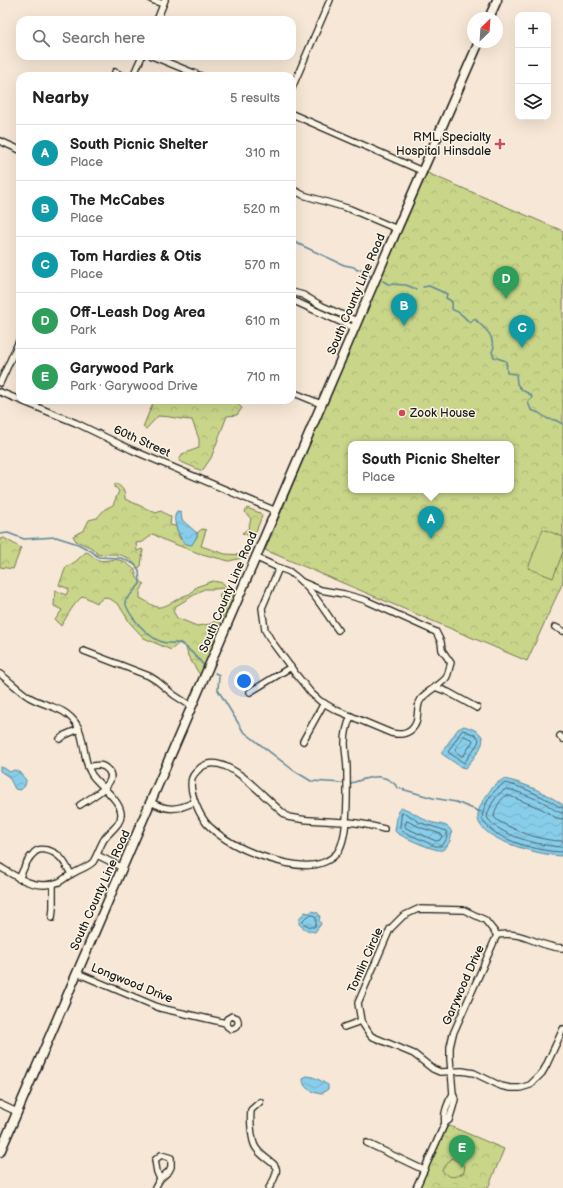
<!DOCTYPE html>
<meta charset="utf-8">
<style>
body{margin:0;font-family:"Balsamiq Sans",sans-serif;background:#f2f2f2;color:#222}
.controls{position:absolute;right:12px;top:12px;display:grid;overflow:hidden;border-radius:8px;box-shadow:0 4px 16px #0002}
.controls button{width:36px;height:36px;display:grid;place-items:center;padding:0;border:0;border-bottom:1px solid #e0e0e0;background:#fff;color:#222;font:20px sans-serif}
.compass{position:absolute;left:467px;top:12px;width:36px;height:36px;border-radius:50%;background:#fff;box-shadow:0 4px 16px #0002;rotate:25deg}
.you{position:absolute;left:244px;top:681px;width:14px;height:14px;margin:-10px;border:3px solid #fff;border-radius:50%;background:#1a73e8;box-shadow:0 0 0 6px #1a73e833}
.badge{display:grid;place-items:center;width:26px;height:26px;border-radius:50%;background:#d93025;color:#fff;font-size:13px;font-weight:700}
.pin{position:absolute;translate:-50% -33px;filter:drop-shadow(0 1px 2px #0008)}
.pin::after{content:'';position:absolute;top:21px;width:14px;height:12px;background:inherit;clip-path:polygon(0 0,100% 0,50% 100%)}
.popup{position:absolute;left:348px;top:441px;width:166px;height:52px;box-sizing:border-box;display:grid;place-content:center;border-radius:8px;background:#fff;filter:drop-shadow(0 1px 3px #0005);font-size:13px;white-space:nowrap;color:#767676}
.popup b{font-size:15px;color:#222}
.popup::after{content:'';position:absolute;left:50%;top:100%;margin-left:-8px;border:8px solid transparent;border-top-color:#fff}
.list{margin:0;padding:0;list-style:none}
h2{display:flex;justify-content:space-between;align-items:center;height:52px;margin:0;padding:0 16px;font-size:17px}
h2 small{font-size:13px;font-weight:400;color:#767676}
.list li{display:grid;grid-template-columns:26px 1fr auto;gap:12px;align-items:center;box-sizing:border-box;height:56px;padding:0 16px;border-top:1px solid #e0e0e0}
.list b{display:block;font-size:15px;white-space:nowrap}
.list p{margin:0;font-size:13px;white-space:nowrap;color:#767676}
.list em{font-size:13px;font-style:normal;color:#767676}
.icon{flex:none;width:22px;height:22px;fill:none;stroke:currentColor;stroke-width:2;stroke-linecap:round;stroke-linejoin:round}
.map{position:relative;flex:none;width:563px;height:1188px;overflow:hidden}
.search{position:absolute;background:#fff;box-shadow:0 4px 16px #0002;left:16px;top:16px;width:280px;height:44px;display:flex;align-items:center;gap:10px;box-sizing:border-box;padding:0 14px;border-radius:12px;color:#767676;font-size:15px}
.panel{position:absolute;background:#fff;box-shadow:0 4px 16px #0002;left:16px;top:72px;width:280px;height:332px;border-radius:12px}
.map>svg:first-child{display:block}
</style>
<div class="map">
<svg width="563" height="1188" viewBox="0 0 563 1188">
<defs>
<pattern id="forest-crowns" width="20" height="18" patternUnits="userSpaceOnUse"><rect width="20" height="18" fill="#c9d689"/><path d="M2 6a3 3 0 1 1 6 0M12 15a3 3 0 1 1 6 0" fill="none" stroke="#acb776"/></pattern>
<pattern id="water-waves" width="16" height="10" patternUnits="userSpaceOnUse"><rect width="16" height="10" fill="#88ceea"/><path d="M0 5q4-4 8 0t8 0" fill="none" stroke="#75b0c8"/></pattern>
</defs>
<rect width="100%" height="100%" fill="#f7e7d6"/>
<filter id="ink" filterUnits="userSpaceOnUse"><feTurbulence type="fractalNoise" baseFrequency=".025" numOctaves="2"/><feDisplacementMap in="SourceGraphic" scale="8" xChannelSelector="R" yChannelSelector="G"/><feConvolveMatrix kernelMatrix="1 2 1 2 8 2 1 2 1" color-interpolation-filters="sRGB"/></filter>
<g filter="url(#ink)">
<g fill="url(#forest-crowns)" stroke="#727952" fill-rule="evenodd">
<path d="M425,172l138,59v351l-36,79 -262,-111zM351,444h160v46h-160z"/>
<path d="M154,400h72l2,1 8,-1v3l6,5 -5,7 -10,1 -16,42 -9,13 -23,-10 3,-7 17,-6v-9l-7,-19c-11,0 -21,-4 -34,-4l-12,13 -3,-2z"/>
<path d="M115,483c7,4 10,7 10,16l31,14 5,-2 10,6 -1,8 5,1 2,3 3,10 15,1 2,-4v-3l5,-4 4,1 -5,16 24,8 18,1 6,-14 -1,-6 -6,-2 6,-4 3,-10 -6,-7 2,-4 13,5 2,3 -16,41 -17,4 -31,-8 -34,-13 -11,-6 -10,8 -7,1 1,8 5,-2 1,1 -2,16 -3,2c-11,-15 -23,-15 -40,-13l-6,-7 -16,-7 -3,-5 11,-6 5,-10 8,-2 8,-9 8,-4 6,-14 -4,-4z"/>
<polygon points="4,538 21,548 13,569 0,567 0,539"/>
<path d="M86,552c5,1 6,5 10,7 7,4 15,-1 23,1 6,1 11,6 16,10l2,8 7,6 -4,8v6c5,2 9,6 14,8 11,5 24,-10 36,-12l6,-7 17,-6 10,2 3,4 10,4 -11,27 -10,-5 6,-12 -2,-6 4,-5 -1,-2 -7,1h-11l-28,17 -3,5 4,7 20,8 13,-2 5,-3 8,3 -23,51 -12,-19 -2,-9 -6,-5 -9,8 -27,-12 -14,-15 -11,-18 -7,-5 -8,-3 -7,6 -14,-7c-10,8 -15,19 -22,30l-6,-6 7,-10 -8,-4 1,-16 11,5 3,-6 -10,-4 7,-18 9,-5z"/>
<polygon points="450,1126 504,1149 488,1188 419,1188 447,1127"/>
</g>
<g fill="#c9d689" stroke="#727952">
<polygon points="543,529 563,537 563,552 553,578 528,568"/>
<path d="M452,1158l13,8 -1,6c-8,6 -16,7 -22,-2z"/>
</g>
<g fill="url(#water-waves)" stroke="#5d8798">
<path d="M177,511h2l2,2 1,7 15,13v3l-5,9c-11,-1 -11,-7 -15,-15 -2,-7 -4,-12 0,-19z"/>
<path d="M464,726c32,9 16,22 3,41l-2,1 -4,-1 -19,-13v-2l16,-23z"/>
<path d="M0,767l4,1 6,4 4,-2 5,2 7,8c0,5 -2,8 -6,10l-5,-1 -6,-12 -9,-6z"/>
<path d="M504,779c21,4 42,14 59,26v51c-19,0 -82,-15 -85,-37 -1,-6 2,-13 5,-18 6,-9 10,-17 21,-22z"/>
<path d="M403,808c10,3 18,11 27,14 6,2 17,2 20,7 3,4 1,8 0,12 -2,3 -4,8 -8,9 -6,2 -39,-13 -45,-17l-2,-2 3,-20 2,-2z"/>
<path d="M312,911l6,2 2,4 -1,3 2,4 -6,8c-7,-1 -11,-3 -16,-8 0,-6 2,-8 6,-12l4,1z"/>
<path d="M306,1076c8,0 15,5 22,9v4l-7,5c-9,-2 -18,-5 -18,-15z"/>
</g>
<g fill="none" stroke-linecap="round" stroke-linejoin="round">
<g stroke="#47636e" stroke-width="1">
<polygon points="463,730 476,735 479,739 478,743 465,762 464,763 448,752 461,732"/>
<polygon points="464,736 472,739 473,741 464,755 462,756 456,752 455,750"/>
<path d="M563,808c-6,-1 -11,-7 -17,-9 -12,-7 -28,-13 -41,-16 -13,7 -22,22 -23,36 10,21 59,33 81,33"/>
<path d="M402,813c7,0 11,6 17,9 9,4 18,5 27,9 3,5 -1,12 -5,15h-6l-33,-15 -2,-2z"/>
<path d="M563,813c-8,-1 -13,-7 -20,-11 -12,-5 -25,-11 -37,-13 -10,5 -17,18 -19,28 9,18 57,30 76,30"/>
<path d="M563,819l-7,-1 -14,-9 -35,-14c-7,4 -12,14 -13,21 2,5 7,6 12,9 18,9 37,16 57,16"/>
<polygon points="407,821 422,828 441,834 442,836 440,840 436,841 406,828 405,826"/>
<polygon points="313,915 316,917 316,924 314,927 310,927 303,923 303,920 306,917"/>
</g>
<g stroke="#5d8798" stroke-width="1.5">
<polyline points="292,241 344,265 354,267 357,270 362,269 366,274 372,277"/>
<polyline points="383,281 388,284 406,285 416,289"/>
<path d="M423,287l6,-1 18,8 -1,4c6,3 7,4 6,11l1,1c7,1 12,8 17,13l4,-4c2,1 15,13 16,16 2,4 2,8 4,12l-2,5 2,5 12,4 1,12 9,1 1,10 5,6 9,5 1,3 -4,4 3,8 8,3 9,6 7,1 8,4"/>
<path d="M0,534l8,-1 16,6 32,-2 22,7 13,7 7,6 23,1 13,6 5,6 1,14 -15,17c2,14 24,37 37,41 6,2 13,0 19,2 6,3 19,16 23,22"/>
<polyline points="215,673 219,675 218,690 243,731 293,770 311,781 343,783"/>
<path d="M351,783c18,-5 34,-13 47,5l35,10 23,4 25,10"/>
</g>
<defs>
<g id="minor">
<polyline points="152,0 163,4"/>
<polyline points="157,20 165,0"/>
<polyline points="152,56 201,76"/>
<polyline points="115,72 123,76"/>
<polyline points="133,76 142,56"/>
<polyline points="292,88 330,0"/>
<polyline points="292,114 422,171"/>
<polyline points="0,141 20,150"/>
<polyline points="292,189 303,195 350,209 397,229"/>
<polyline points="292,292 303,295 322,306 357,321"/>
<polyline points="292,300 354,328"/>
<polyline points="0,383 20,339"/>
<polyline points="0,392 76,423 132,450 276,511"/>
<polyline points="292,392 321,404"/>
<path d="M255,557l24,11 -17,40 3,22 7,12 23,31 16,20 9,8 16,9 55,23c8,2 14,2 20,-3 9,-8 5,-17 8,-27 4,-11 20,-16 27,-25 3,-4 3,-11 5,-15l-9,-13 -1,-8 -5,-10 -71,-32 -21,-6 -23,-4 -19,-8"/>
<path d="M279,568c4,2 9,2 12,5 20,14 33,37 47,57"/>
<polyline points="555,627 563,631"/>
<polyline points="84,651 149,676 157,681 174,695 191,706"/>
<path d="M0,674c10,7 18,16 29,23 17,10 36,9 48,28 9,15 5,35 15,50 7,10 28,25 29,38 1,11 -10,17 -16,25 -5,7 -7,16 -12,24 -5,5 -15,8 -21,12 -5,2 -9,6 -13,8 -22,9 -41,-4 -59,-15"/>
<polyline points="435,687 448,692 477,708"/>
<polyline points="250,692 291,667"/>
<path d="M351,716c-4,9 -6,17 -6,27 0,9 2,18 2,27 0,20 2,68 -10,83 -13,15 -33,14 -51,10 -26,-6 -56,-17 -76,-36 -10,-9 -22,-36 -18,-49 1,-3 3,-5 5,-7 13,-15 33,-4 46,6 13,10 25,23 38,34 2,2 5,4 7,6 4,1 9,1 12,2 15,2 30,2 45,3 14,0 26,4 39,7"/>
<polyline points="560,736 563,739"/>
<polyline points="60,739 65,735 79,729"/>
<polyline points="303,741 324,703"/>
<path d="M151,802c15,9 28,8 43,0"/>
<path d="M80,805c10,-7 40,-22 28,-35 -6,-7 -12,-5 -20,-3"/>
<polyline points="97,855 123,868"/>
<path d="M19,879c4,-8 7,-19 14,-25 4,-5 8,-5 14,-4 13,3 18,13 24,24"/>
<polyline points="52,918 53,908 53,884"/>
<path d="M563,948c-24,0 -39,-18 -66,-13l-12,-15 -21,-10 -46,-1 -15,7 -13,13 -32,74 3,18 10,15 43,18 19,15 7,3 22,-1 12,2 27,13 9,2h10l10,-3 12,-12 4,-7 17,-37"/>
<path d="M77,973l83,35 66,15 1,3 4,3c6,-1 9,-5 6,-11l-5,-2 -5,3 -1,4"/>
<polyline points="344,1027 361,1021"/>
<path d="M260,1102l-9,8c-1,9 0,31 5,38 12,18 31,12 13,40"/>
<polyline points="0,1104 17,1112"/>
<polyline points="445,1123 449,1120 453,1107 455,1099 453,1094 450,1059 450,1047 453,1034 497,935"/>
<polyline points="367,1143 424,1170"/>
<polyline points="155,1188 160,1179 169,1171 171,1167 171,1158 161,1155 155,1160 157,1172 160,1179"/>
<path d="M416,1188l29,-65c-2,-9 3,-22 8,-29"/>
</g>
<g id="secondary">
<polyline points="489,18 497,0"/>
<polyline points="0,1152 397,229 479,42"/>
</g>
</defs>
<use href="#minor" stroke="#1c1c1c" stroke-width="8"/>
<use href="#secondary" stroke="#1c1c1c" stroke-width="11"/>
<use href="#minor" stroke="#fcf5e5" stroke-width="5.5"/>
<use href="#secondary" stroke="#fcf5e5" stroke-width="8"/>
</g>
</g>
<g fill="#d1495b" stroke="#fcf5e5" stroke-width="1.5">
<path d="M498 138h4v4h4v4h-4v4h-4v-4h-4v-4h4z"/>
<circle cx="402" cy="413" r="4"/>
</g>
<g text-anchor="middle" stroke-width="3" stroke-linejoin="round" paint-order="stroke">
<g font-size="12" fill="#1c1c1c" stroke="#fcf5e5" text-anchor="end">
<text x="491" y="141">RML Specialty<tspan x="491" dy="14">Hospital Hinsdale</tspan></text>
<text x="410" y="417" text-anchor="start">Zook House</text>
</g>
<g font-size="12" fill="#1c1c1c" stroke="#fcf5e5">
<text transform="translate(356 294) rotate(-67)" y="4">South County Line Road</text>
<text transform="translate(142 441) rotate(24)" y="4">60th Street</text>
<text transform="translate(228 592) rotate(-67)" y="4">South County Line Road</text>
<text transform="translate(100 890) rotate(-66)" y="4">South County Line Road</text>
<text transform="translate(365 960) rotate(-66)" y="4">Tomlin Circle</text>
<text transform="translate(132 983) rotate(22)" y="4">Longwood Drive</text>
<text transform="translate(463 985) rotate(-66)" y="4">Garywood Drive</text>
</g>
</g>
</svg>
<div class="controls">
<button>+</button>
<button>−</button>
<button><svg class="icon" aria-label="layers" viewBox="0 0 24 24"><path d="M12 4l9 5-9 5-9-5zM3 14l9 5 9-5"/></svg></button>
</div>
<svg class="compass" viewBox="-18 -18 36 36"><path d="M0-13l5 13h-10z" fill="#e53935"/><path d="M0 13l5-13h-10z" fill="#767676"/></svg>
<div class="you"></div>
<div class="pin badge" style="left:431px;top:539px;background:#0f9aa8">A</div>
<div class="popup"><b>South Picnic Shelter</b>Place</div>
<div class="pin badge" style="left:404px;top:326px;background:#0f9aa8">B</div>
<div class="pin badge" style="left:522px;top:348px;background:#0f9aa8">C</div>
<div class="pin badge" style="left:506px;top:299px;background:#2e9e5b">D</div>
<div class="pin badge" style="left:462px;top:1168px;background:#2e9e5b">E</div>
<div class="search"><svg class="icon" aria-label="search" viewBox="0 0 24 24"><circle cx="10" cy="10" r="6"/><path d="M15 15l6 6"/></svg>Search here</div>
<section class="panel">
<h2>Nearby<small>5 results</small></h2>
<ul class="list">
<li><span class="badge" style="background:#0f9aa8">A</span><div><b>South Picnic Shelter</b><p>Place</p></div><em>310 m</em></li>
<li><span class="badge" style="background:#0f9aa8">B</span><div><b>The McCabes</b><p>Place</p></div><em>520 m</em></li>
<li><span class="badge" style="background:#0f9aa8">C</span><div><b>Tom Hardies &amp; Otis</b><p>Place</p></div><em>570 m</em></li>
<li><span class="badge" style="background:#2e9e5b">D</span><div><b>Off-Leash Dog Area</b><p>Park</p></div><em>610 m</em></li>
<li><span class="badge" style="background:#2e9e5b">E</span><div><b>Garywood Park</b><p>Park · Garywood Drive</p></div><em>710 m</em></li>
</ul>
</section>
</div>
